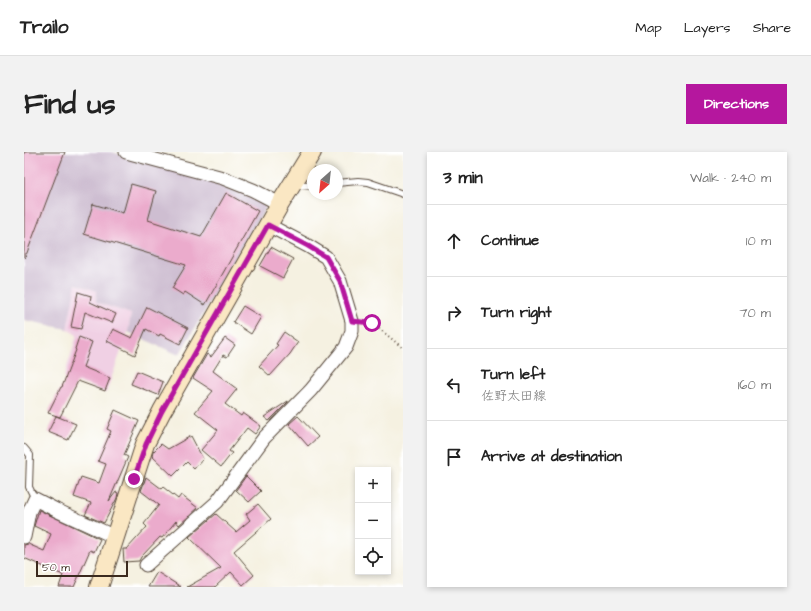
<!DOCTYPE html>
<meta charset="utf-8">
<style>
body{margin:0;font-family:"Architects Daughter","Klee One",sans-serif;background:#f2f2f2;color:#222}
.controls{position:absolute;right:12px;bottom:12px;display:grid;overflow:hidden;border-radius:0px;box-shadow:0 2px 6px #0003}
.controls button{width:36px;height:36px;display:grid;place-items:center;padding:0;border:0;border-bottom:1px solid #e0e0e0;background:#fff;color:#222;font:20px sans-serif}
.compass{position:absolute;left:283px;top:12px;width:36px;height:36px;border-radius:50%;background:#fff;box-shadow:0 2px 6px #0003;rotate:207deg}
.scale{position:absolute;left:12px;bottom:10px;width:92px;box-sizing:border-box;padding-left:4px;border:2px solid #3b2a1e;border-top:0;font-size:11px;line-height:14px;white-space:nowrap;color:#3b2a1e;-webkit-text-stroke:3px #fff;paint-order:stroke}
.stop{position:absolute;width:12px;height:12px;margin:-9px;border:3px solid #b5179e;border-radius:50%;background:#fff}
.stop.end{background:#b5179e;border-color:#fff;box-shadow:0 1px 4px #0008}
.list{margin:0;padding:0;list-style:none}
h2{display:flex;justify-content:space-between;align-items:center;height:52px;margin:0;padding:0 16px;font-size:17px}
h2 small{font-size:13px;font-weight:400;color:#767676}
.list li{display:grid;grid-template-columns:26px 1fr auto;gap:12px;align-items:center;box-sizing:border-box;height:72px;padding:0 16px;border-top:1px solid #e0e0e0}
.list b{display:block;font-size:15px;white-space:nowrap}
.list p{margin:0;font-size:13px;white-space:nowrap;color:#767676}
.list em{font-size:13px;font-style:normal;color:#767676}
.icon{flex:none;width:22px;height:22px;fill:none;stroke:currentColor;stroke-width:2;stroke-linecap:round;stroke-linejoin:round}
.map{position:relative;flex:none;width:379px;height:435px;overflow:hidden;border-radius:0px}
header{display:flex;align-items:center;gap:24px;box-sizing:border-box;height:56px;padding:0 20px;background:#fff;border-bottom:1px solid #e0e0e0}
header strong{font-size:19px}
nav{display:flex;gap:22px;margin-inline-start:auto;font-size:14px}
.intro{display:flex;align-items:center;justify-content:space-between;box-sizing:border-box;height:96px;padding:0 24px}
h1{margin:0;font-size:28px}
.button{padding:10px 18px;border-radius:0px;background:#b5179e;color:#fff;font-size:14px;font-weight:700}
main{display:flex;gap:24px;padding:0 24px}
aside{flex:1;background:#fff;border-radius:0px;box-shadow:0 2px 6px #0003}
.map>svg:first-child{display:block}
</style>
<header>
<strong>Trailo</strong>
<nav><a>Map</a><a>Layers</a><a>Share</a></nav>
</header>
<div class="intro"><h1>Find us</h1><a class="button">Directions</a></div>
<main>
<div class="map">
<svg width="379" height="435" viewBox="0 0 379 435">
<rect width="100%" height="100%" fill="#fff"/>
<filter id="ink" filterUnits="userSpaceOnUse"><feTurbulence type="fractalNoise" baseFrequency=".025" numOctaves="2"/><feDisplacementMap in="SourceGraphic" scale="8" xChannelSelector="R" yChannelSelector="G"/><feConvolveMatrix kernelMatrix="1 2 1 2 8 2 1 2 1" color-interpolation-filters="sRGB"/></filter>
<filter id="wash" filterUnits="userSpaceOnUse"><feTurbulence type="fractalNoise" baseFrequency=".012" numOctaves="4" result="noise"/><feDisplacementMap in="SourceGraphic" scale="16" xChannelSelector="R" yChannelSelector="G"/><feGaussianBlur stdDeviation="0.9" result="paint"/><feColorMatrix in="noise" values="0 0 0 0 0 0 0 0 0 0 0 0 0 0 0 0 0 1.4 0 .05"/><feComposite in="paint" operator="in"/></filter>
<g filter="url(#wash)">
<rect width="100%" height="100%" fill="#f5f1e1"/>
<polygon fill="#f0d0e4" points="51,132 73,139 72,150 107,162 104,180 82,241 40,225 53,183 43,177"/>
<polygon fill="#cebed1" points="0,0 88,0 171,23 204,35 244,52 155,203 104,180 107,162 72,150 73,139 52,132 43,177 0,168"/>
<g id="blocks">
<g fill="#ebabcc">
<polygon points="0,0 41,0 1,106 0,105"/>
<polygon points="107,32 132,39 124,68 177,85 202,41 234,59 181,153 161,140 159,143 148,136 162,113 60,82 69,52 99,61"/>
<polygon points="247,95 269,107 259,126 236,114"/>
<polygon points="54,140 67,144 66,150 92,162 88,171 61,160 57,177 47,175"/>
<polygon points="219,154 237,165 227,182 209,170"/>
<polygon points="123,155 164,176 156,192 136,182 135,184 122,177 111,203 83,189 89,177 108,186"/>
<polygon points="260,180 274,190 266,202 246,224 235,214 254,193 252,192"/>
<polygon points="55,185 68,190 59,215 86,226 81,239 54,229 36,265 24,261 37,235 38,235 52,198 51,197"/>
<polygon points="201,186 211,193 203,205 199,203 189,219 213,237 201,252 217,264 219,261 237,274 231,282 223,276 205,299 208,301 197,315 177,298 194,278 171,260 189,239 169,226 183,202 187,205"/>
<polygon points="113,219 139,230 134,243 107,232"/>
<polygon points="264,249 264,250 245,269 240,265"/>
<polygon points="91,258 115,269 100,303 104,305 85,349 92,340 94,341 93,346 80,371 61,363 67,351 50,345 57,325 75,331 82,312 74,309 87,279 83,277"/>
<polygon points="32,264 52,272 44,288 24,280"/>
<polygon points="274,264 294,285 284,294 265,272"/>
<polygon points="167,284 179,307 170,317 163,310 149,324 128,304 129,300 137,292 144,297"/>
<polygon points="222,324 237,339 225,350 212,338"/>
<polygon points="122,325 138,337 139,335 154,347 157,343 174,356 155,373 152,369 138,386 136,385 117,405 115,409 100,410 99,397 103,397 123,375 120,372 135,353 117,339"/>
<polygon points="234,352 247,367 210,399 230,423 219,433 207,420 191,435 163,435 197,416 165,385 192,362 212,380 226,368 222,362"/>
<polygon points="15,358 76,387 70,400 66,398 50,435 35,435 39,423 0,406 0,393 4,392 20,399 27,382 10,374"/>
<polygon points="133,420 157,435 124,435"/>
</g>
</g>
</g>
<g filter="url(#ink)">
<use href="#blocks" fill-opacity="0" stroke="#57483b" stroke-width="1"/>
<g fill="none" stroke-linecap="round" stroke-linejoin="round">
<defs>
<g id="service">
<polyline points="271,31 277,33 289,34"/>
<polyline points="313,31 334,29 344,30 379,42"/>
<polyline points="0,296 6,303 5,335 11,347"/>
</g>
<g id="minor">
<polyline points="102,0 199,26 229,38 256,52"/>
<polyline points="0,385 5,360 11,347 32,358 91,385"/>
<polyline points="122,413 193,350 240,286 287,238 322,195 328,179 328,169 316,129 302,105 284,94 244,73"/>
</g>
<polyline id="secondary" points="75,435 121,292 138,259 256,52 288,0"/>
</defs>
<use href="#service" stroke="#57483b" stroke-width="8"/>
<use href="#minor" stroke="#57483b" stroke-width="15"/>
<use href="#secondary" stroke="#57483b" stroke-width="20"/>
<polyline stroke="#57483b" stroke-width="2" stroke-dasharray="1 3" stroke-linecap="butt" points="341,170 348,171 379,196"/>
<use href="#service" stroke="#fff" stroke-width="6"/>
<use href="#minor" stroke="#fff" stroke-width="13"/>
<use href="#secondary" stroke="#fae7c3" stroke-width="18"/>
</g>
</g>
<g fill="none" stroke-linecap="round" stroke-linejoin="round" filter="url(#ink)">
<polyline stroke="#b5179e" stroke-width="5" points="110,327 122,292 138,259 244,73 284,94 302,105 316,129 328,169 348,171"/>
</g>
</svg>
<div class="controls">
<button>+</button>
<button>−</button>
<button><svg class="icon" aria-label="locate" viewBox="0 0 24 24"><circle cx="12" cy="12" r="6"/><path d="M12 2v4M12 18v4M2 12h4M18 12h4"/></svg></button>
</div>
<svg class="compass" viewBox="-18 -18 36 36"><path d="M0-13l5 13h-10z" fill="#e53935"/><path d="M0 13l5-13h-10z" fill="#767676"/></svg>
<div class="scale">50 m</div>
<div class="stop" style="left:348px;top:171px"></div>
<div class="stop end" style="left:110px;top:327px"></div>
</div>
<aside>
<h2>3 min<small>Walk · 240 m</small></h2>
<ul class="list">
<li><svg class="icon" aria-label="ahead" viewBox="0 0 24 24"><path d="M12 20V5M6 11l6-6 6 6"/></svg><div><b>Continue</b></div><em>10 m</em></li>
<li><svg class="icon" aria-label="right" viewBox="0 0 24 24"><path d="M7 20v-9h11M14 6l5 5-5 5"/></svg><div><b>Turn right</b></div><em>70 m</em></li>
<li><svg class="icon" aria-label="left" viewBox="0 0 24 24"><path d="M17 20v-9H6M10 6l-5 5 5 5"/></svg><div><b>Turn left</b><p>佐野太田線</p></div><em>160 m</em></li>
<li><svg class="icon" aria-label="arrive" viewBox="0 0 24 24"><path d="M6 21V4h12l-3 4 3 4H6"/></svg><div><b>Arrive at destination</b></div></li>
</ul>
</aside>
</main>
